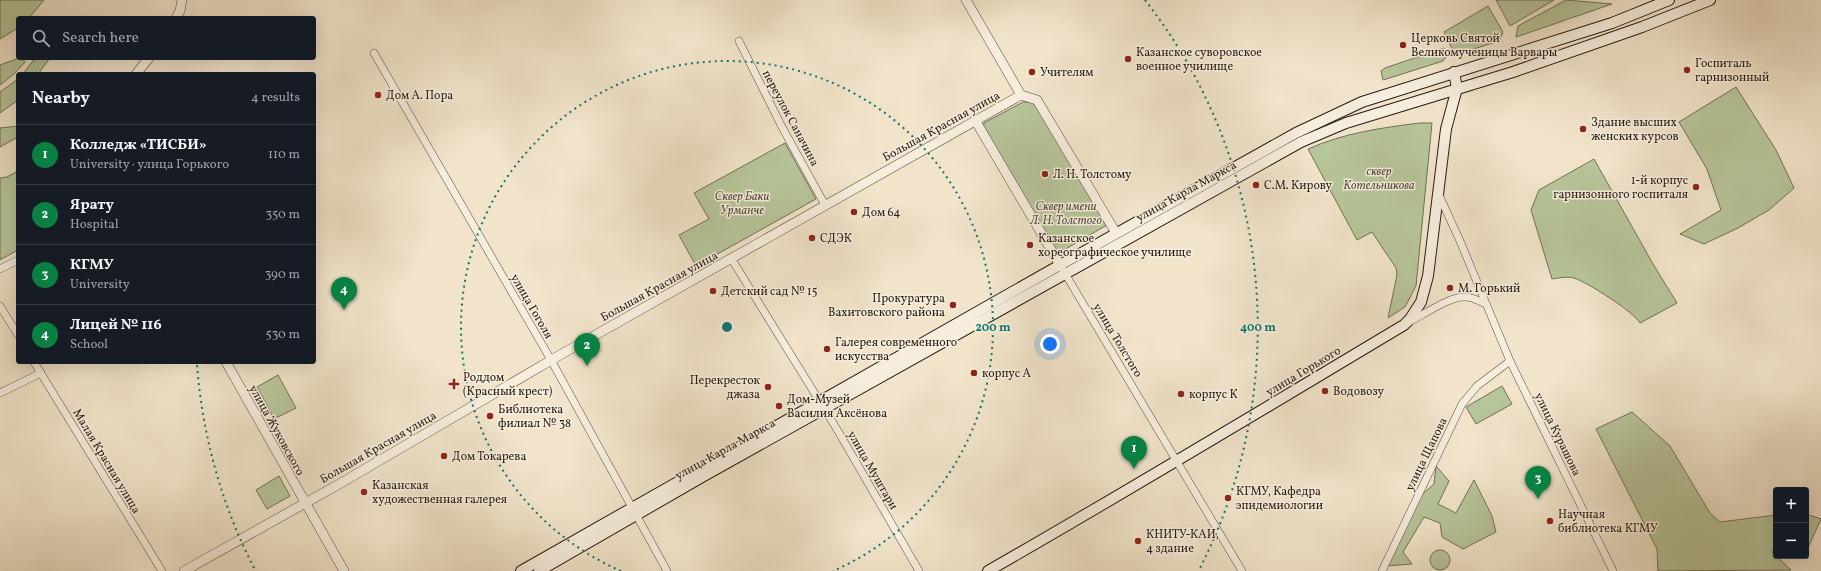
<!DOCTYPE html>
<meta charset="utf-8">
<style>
body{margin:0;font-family:Vollkorn,serif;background:#242831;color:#f1f3f6}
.controls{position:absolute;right:12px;bottom:12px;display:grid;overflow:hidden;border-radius:4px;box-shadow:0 4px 16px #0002}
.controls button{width:36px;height:36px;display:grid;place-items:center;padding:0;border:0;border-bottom:1px solid #363941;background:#171b24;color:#f1f3f6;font:20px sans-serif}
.you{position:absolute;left:1050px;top:344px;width:14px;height:14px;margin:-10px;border:3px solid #fff;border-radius:50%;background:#1a73e8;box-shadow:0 0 0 6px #1a73e833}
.badge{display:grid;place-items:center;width:26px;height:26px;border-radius:50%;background:#0b8043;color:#fff;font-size:13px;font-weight:700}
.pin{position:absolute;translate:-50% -33px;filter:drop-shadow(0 1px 2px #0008)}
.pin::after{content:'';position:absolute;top:21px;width:14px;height:12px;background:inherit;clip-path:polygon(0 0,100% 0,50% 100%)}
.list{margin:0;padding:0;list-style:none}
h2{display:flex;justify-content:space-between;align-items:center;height:52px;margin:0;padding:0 16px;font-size:17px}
h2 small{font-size:13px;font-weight:400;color:#9ea1a6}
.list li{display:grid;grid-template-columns:26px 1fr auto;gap:12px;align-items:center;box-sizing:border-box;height:60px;padding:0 16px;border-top:1px solid #363941}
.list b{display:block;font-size:15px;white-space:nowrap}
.list p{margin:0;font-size:13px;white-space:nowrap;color:#9ea1a6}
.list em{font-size:13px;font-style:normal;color:#9ea1a6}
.icon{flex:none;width:22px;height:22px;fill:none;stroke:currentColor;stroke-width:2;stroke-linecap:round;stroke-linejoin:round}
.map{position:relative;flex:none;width:1821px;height:571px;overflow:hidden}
.search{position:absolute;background:#171b24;box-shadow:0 4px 16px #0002;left:16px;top:16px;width:300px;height:44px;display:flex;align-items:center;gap:10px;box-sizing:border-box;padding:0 14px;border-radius:4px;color:#9ea1a6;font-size:15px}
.panel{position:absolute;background:#171b24;box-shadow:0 4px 16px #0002;left:16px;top:72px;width:300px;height:292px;border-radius:4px}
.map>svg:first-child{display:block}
</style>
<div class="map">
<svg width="1821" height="571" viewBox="0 0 1821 571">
<rect width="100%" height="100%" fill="#f1e4cb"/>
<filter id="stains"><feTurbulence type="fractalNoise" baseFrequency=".005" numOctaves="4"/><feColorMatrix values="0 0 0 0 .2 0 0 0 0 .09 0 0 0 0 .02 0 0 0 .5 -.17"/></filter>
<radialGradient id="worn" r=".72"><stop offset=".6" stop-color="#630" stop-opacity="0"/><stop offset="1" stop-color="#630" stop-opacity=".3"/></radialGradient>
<g fill="#b7c59a" stroke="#707056">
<polygon points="0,0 44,0 29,18 18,18 18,28 0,39"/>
<polygon points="1496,0 1554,0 1510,26"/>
<polygon points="1566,0 1612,4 1516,37 1518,26"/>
<polygon points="1488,6 1503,32 1499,41 1455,55 1444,32"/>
<polygon points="1444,48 1446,57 1443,61 1383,80 1381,71 1385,68"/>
<polygon points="19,58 22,58 25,62 14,74 0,85 0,65"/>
<polygon points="35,58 50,58 38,74 23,74"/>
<polygon points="18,79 18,100 0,113 0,92"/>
<polygon points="1736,87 1776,150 1794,188 1769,210 1738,228 1704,244 1680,234 1721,210 1707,169 1679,122"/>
<polygon points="1023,102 1032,102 1038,109 1107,225 1057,254 983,130 984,123"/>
<path d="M1420,123h12l-16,163 -11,21 -17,11 9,-43 -1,-7 -24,-36 -15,8 -49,-91c36,-16 72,-21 112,-26z"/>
<polygon points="18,126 18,137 0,147 0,128"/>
<polygon points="785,143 816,199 696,266 679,235 709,219 694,193"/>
<path d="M1594,159l59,105 24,39 -37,20c-6,-11 -53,-41 -66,-45 -6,-2 -16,0 -22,1l-21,-69 8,-20z"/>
<polygon points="18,171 18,250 0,260 0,178 7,177"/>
<polygon points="278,375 296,408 274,419 257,387"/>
<polygon points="1502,386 1512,404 1476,424 1466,407"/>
<polygon points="1632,412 1670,446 1710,513 1720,522 1776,515 1776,548 1772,552 1791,570 1658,571 1657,549 1596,429"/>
<polygon points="1436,466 1449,481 1438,504 1456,513 1474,480 1492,516 1496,532 1463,549 1442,537 1440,523 1424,517 1403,552 1412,564 1386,566 1417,499 1434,484"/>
<polygon points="279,476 290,496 267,509 256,490"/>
<polygon points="1806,514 1821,519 1806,552"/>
<circle cx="1440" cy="560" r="10"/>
</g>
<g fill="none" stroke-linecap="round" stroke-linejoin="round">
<defs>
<g id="minor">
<polyline points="739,41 782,127 825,205"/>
<polyline points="374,53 551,360 667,571"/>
<polyline points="1439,195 1460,241 1510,361 1613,571"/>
<polyline points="731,258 838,431 919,571"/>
<polyline points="0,269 18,260"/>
<polyline points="1063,270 1242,571"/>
<polyline points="0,306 18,335"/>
<path d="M1409,322c14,-7 41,-26 56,-25 8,0 14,4 21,7"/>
<polyline points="34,362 162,571"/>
<polyline points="0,393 41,373"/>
<polyline points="1382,571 1462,404 1477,386 1510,361"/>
</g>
<g id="tertiary">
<polyline points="966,0 1021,95 1037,100 1116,233"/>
<polyline points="176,18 180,11 182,0"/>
<polyline points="136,74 149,58"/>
<polyline points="975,120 1060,265"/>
<polyline points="226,362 344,571"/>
<polyline points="184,571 341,483 560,355 1021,95"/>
</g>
<g id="secondary">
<polyline points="521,571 1060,265 1296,133 1362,102 1612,23 1669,0"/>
<polyline points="539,571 702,477 1301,142 1346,123 1513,72 1642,27 1710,0"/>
<path d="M988,571c140,-80 277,-163 416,-246l6,-6 11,-17 7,-26 18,-147 11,-41 -3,-16"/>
</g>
</defs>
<use href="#minor" stroke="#5a4d40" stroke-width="8"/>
<use href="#tertiary" stroke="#5a4d40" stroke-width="10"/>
<use href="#secondary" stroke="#281b12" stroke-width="12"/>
<use href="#minor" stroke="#f6eddd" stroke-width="7"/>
<use href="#tertiary" stroke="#f6eddd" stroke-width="9"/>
<use href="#secondary" stroke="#f6eddd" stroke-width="10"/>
</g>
<g fill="none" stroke="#0f766e" stroke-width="2" stroke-dasharray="2 4">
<path d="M621 571A266 266 0 1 1 833 571"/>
<path d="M254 568A531 531 0 0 1 197 364M1145 0A531 531 0 0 1 1200 568"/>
</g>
<g fill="#8f2418" stroke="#f6eddd" stroke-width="1.5">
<circle cx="1403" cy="45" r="4"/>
<circle cx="1128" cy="59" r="4"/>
<circle cx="1687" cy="70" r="4"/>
<circle cx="1032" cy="72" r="4"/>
<circle cx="378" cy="95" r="4"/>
<circle cx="1583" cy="129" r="4"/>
<circle cx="1045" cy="174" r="4"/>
<circle cx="1256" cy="185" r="4"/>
<circle cx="1696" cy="187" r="4"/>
<circle cx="854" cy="212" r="4"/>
<circle cx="812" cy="238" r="4"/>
<circle cx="1030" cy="245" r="4"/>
<circle cx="1450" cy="288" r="4"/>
<circle cx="713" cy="291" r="4"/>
<circle cx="953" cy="305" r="4"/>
<circle cx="827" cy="349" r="4"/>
<circle cx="974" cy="373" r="4"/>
<path d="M452 378h4v4h4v4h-4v4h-4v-4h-4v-4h4z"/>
<circle cx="768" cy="387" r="4"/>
<circle cx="1325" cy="391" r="4"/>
<circle cx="1181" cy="394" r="4"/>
<circle cx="779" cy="406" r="4"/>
<circle cx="490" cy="416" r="4"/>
<circle cx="444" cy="456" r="4"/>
<circle cx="364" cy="492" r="4"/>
<circle cx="1228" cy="498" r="4"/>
<circle cx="1550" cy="521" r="4"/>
<circle cx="1138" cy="541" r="4"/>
</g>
<g text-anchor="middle" stroke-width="3" stroke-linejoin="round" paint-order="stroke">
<g font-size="12" fill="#281b12" stroke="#f6eddd" text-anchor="start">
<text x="1411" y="42">Церковь Святой<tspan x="1411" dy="14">Великомученицы Варвары</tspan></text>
<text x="1136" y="56">Казанское суворовское<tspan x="1136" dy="14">военное училище</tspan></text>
<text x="1695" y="67">Госпиталь<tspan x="1695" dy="14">гарнизонный</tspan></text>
<text x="1040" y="76">Учителям</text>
<text x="386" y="99">Дом А. Пора</text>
<text x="1591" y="126">Здание высших<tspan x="1591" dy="14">женских курсов</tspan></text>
<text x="1053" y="178">Л. Н. Толстому</text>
<text x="1688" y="184" text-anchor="end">1-й корпус<tspan x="1688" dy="14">гарнизонного госпиталя</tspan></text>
<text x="1264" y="189">С.М. Кирову</text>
<text x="862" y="216">Дом 64</text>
<text x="820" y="242">СДЭК</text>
<text x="1038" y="242">Казанское<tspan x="1038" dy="14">хореографическое училище</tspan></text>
<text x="1458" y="292">М. Горький</text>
<text x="721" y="295">Детский сад № 15</text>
<text x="945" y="302" text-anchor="end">Прокуратура<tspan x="945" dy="14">Вахитовского района</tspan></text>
<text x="835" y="346">Галерея современного<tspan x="835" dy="14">искусства</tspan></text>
<text x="982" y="377">корпус А</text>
<text x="463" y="381">Роддом<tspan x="463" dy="14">(Красный крест)</tspan></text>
<text x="760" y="384" text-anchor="end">Перекресток<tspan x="760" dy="14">джаза</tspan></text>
<text x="1333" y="395">Водовозу</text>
<text x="1189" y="398">корпус К</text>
<text x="787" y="403">Дом-Музей<tspan x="787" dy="14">Василия Аксёнова</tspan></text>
<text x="498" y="413">Библиотека<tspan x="498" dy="14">филиал № 38</tspan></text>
<text x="452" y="460">Дом Токарева</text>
<text x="372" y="489">Казанская<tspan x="372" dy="14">художественная галерея</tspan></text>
<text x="1236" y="495">КГМУ, Кафедра<tspan x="1236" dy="14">эпидемиологии</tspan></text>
<text x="1558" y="518">Научная<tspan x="1558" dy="14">библиотека КГМУ</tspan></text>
<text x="1146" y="538">КНИТУ-КАИ,<tspan x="1146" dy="14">4 здание</tspan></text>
</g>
<g font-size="12" fill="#281b12" stroke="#f6eddd">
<text transform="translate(791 118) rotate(62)" y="4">переулок Саначина</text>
<text transform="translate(941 126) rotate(-29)" y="4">Большая Красная улица</text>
<text transform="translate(1186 191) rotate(-29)" y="4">улица Карла Маркса</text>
<text transform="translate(659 286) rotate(-29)" y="4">Большая Красная улица</text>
<text transform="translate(532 306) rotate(60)" y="4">улица Гоголя</text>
<text transform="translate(1118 340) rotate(59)" y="4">улица Толстого</text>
<text transform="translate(1303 371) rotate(-31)" y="4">улица Горького</text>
<text transform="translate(277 430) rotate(61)" y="4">улица Жуковского</text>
<text transform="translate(1558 434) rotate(64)" y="4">улица Курашова</text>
<text transform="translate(378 447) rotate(-30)" y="4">Большая Красная улица</text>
<text transform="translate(725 449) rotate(-29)" y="4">улица Карла Маркса</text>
<text transform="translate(1426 454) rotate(-64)" y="4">улица Щапова</text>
<text transform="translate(107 461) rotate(59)" y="4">Малая Красная улица</text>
<text transform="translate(873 470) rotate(60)" y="4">улица Муштари</text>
</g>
<g font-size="12" font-style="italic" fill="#534e3b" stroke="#f6eddd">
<text x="1379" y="175">сквер<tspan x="1379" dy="14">Котельникова</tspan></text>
<text x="742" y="200">Сквер Баки<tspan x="742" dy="14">Урманче</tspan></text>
<text x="1066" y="210">Сквер имени<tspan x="1066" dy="14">Л. Н. Толстого</tspan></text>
</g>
</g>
<circle cx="727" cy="327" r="6" fill="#0f766e" stroke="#f6eddd" stroke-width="2"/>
<g font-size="12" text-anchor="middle" font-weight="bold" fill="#0f766e" stroke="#f6eddd" stroke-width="3" stroke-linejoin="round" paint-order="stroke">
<text x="993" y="331">200 m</text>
<text x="1258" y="331">400 m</text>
</g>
<rect width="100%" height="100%" filter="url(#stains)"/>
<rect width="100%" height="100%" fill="url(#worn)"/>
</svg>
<div class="controls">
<button>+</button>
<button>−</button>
</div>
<div class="you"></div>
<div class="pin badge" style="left:1134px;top:469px">1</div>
<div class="pin badge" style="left:587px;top:366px">2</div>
<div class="pin badge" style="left:1538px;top:499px">3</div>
<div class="pin badge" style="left:344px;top:310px">4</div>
<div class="search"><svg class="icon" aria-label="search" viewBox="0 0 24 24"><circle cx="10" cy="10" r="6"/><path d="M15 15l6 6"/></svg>Search here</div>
<section class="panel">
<h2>Nearby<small>4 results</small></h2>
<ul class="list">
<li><span class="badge">1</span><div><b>Колледж «ТИСБИ»</b><p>University · улица Горького</p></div><em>110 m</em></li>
<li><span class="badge">2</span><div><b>Ярату</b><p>Hospital</p></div><em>350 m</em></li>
<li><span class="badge">3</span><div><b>КГМУ</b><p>University</p></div><em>390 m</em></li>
<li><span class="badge">4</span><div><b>Лицей № 116</b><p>School</p></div><em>530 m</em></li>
</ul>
</section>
</div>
